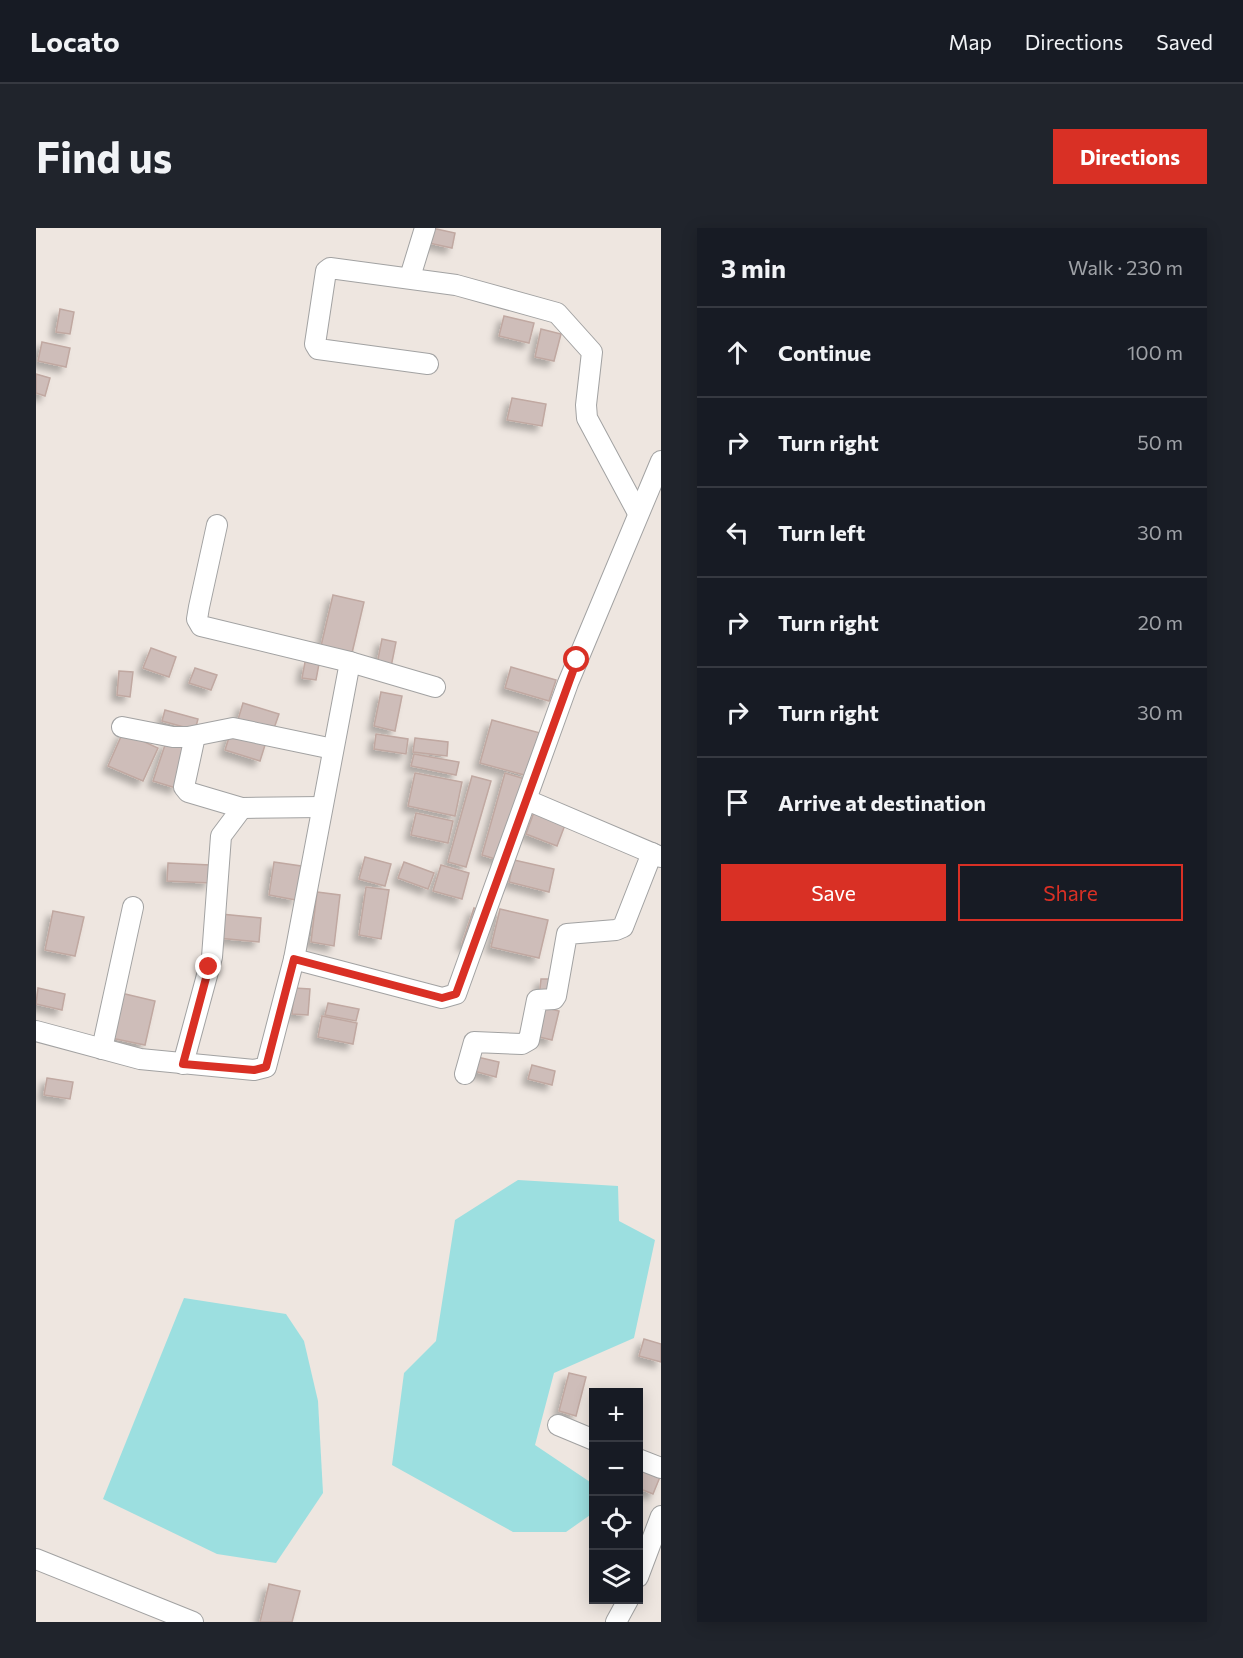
<!DOCTYPE html>
<meta charset="utf-8">
<style>
body{margin:0;font-family:Commissioner,sans-serif;background:#20242c;color:#f1f3f6}
.controls{position:absolute;right:18px;bottom:18px;display:grid;overflow:hidden;border-radius:0px;box-shadow:0 3px 15px #0003}
.controls button{width:54px;height:54px;display:grid;place-items:center;padding:0;border:0;border-bottom:2px solid #363941;background:#171b24;color:#f1f3f6;font:30px sans-serif}
.stop{position:absolute;width:18px;height:18px;margin:-14px;border:4px solid #d93025;border-radius:50%;background:#fff}
.stop.end{background:#d93025;border-color:#fff;box-shadow:0 2px 6px #0008}
.list{margin:0;padding:0;list-style:none}
h2{display:flex;justify-content:space-between;align-items:center;height:78px;margin:0;padding:0 24px;font-size:26px}
h2 small{font-size:20px;font-weight:400;color:#9ea1a6}
.list li{display:grid;grid-template-columns:39px 1fr auto;gap:18px;align-items:center;box-sizing:border-box;height:90px;padding:0 24px;border-top:2px solid #363941}
.list b{display:block;font-size:22px;white-space:nowrap}
.list em{font-size:20px;font-style:normal;color:#9ea1a6}
.actions{display:flex;gap:12px;padding:18px 24px}
.actions a{flex:1;padding:14px 0;border:2px solid #d93025;border-radius:0px;text-align:center;font-size:21px;color:#d93025}
.actions .main{background:#d93025;color:#fff}
.icon{flex:none;width:33px;height:33px;fill:none;stroke:currentColor;stroke-width:2;stroke-linecap:round;stroke-linejoin:round}
.map{position:relative;flex:none;width:625px;height:1394px;overflow:hidden;border-radius:0px}
header{display:flex;align-items:center;gap:36px;box-sizing:border-box;height:84px;padding:0 30px;background:#171b24;border-bottom:2px solid #363941}
header strong{font-size:28px}
nav{display:flex;gap:33px;margin-inline-start:auto;font-size:21px}
.intro{display:flex;align-items:center;justify-content:space-between;box-sizing:border-box;height:144px;padding:0 36px}
h1{margin:0;font-size:42px}
.button{padding:15px 27px;border-radius:0px;background:#d93025;color:#fff;font-size:21px;font-weight:700}
main{display:flex;gap:36px;padding:0 36px}
aside{flex:1;background:#171b24;border-radius:0px;box-shadow:0 3px 15px #0003}
.map>svg:first-child{display:block}
</style>
<header>
<strong>Locato</strong>
<nav><a>Map</a><a>Directions</a><a>Saved</a></nav>
</header>
<div class="intro"><h1>Find us</h1><a class="button">Directions</a></div>
<main>
<div class="map">
<svg width="625" height="1394" viewBox="0 0 625 1394">
<defs>
<filter id="shadow"><feDropShadow dx="-5.5" dy="5.5" stdDeviation="3" flood-color="#0004"/></filter>
</defs>
<rect width="100%" height="100%" fill="#eee6e0"/>
<g fill="#9cdfe0">
<polygon points="482,952 582,958 583,993 619,1012 598,1110 518,1145 499,1217 557,1256 557,1285 530,1304 477,1304 356,1237 368,1145 400,1113 419,992"/>
<polygon points="148,1070 250,1086 268,1113 282,1173 287,1265 240,1335 181,1326 67,1271"/>
</g>
<g fill="#cebdb9" stroke="#c0a8a1" stroke-width="1.5" filter="url(#shadow)">
<polygon points="396,0 419,5 416,20 393,15"/>
<polygon points="24,81 38,84 34,106 20,104"/>
<polygon points="468,88 498,95 493,115 463,108"/>
<polygon points="505,101 525,106 518,133 499,129"/>
<polygon points="6,114 34,120 30,139 2,133"/>
<polygon points="0,146 14,150 9,168 0,165"/>
<polygon points="476,170 510,176 506,198 471,192"/>
<polygon points="297,367 328,374 316,425 285,418"/>
<polygon points="346,411 360,414 355,439 341,436"/>
<polygon points="115,420 140,429 133,449 107,440"/>
<polygon points="269,434 283,436 280,452 266,450"/>
<polygon points="475,439 520,452 513,473 469,460"/>
<polygon points="159,440 181,447 175,462 153,455"/>
<polygon points="83,443 97,444 94,469 81,467"/>
<polygon points="345,464 366,468 359,503 338,498"/>
<polygon points="207,475 243,486 236,506 201,495"/>
<polygon points="129,482 162,491 159,502 126,493"/>
<polygon points="456,492 504,505 492,548 444,535"/>
<polygon points="195,503 230,514 224,533 189,522"/>
<polygon points="87,504 122,520 107,553 72,538"/>
<polygon points="340,506 372,511 370,526 338,521"/>
<polygon points="379,510 412,514 411,528 377,524"/>
<polygon points="130,514 154,522 140,560 117,553"/>
<polygon points="378,526 423,534 420,547 375,538"/>
<polygon points="379,545 426,554 419,588 372,578"/>
<polygon points="469,545 489,551 466,633 446,627"/>
<polygon points="436,548 455,553 430,639 412,634"/>
<polygon points="498,584 529,597 521,618 490,606"/>
<polygon points="380,585 417,593 412,615 375,607"/>
<polygon points="329,629 355,636 349,658 323,651"/>
<polygon points="478,632 518,641 513,664 473,654"/>
<polygon points="238,634 265,638 260,672 233,667"/>
<polygon points="368,634 398,645 392,661 362,650"/>
<polygon points="132,635 174,637 174,655 131,653"/>
<polygon points="405,637 433,645 426,671 397,663"/>
<polygon points="330,659 353,662 345,711 323,707"/>
<polygon points="281,664 304,667 298,718 275,714"/>
<polygon points="438,680 448,683 436,719 426,716"/>
<polygon points="464,681 512,692 503,730 455,719"/>
<polygon points="17,683 48,689 39,728 9,722"/>
<polygon points="185,686 225,690 223,714 182,710"/>
<polygon points="505,751 517,751 516,770 503,770"/>
<polygon points="2,760 29,766 26,782 0,776"/>
<polygon points="258,760 274,761 272,787 256,786"/>
<polygon points="85,765 119,773 109,817 75,810"/>
<polygon points="292,775 323,781 320,793 289,787"/>
<polygon points="503,778 523,783 516,812 495,807"/>
<polygon points="286,788 321,795 317,816 282,809"/>
<polygon points="437,828 463,834 460,849 434,842"/>
<polygon points="496,837 519,843 516,857 492,851"/>
<polygon points="11,850 37,854 34,871 8,867"/>
<polygon points="608,1111 625,1116 625,1134 603,1128"/>
<polygon points="533,1145 550,1149 540,1188 523,1183"/>
<polygon points="604,1241 624,1249 617,1266 602,1260"/>
<polygon points="233,1356 264,1363 256,1394 224,1394"/>
</g>
<g fill="none" stroke-linecap="round" stroke-linejoin="round">
<defs>
<g id="street">
<polyline points="374,49 389,0"/>
<polyline points="392,136 282,121 279,116 290,43 294,40 420,57 521,85 556,124 550,177 551,190 602,285"/>
<polyline points="181,297 163,379 161,391 165,398 314,434"/>
<polyline points="86,499 137,509 152,509 197,500 297,521"/>
<polyline points="159,508 148,559 152,564 206,580 286,579"/>
<polyline points="491,572 625,629"/>
<polyline points="258,731 406,770 420,766 532,455 625,233"/>
<polyline points="0,803 104,831 218,842 230,839 258,731 314,434 399,459"/>
<polyline points="66,821 97,679"/>
<polyline points="147,836 176,729 185,608 206,580"/>
<polyline points="429,846 438,814 486,816 493,812 501,772 518,771 520,768 531,706 580,702 587,699 616,625"/>
<polyline points="522,1197 558,1212"/>
<polyline points="602,1231 625,1240"/>
<polyline points="0,1331 157,1394"/>
<polyline points="602,1349 625,1288"/>
<polyline points="580,1394 592,1372"/>
</g>
</defs>
<use href="#street" stroke="#a2a2a2" stroke-width="22"/>
<use href="#street" stroke="#fff" stroke-width="20"/>
</g>
<g fill="none" stroke-linecap="round" stroke-linejoin="round">
<polyline stroke="#d93025" stroke-width="8" points="173,739 147,836 218,842 230,839 258,731 406,770 420,766 541,432"/>
</g>
</svg>
<div class="controls">
<button>+</button>
<button>−</button>
<button><svg class="icon" aria-label="locate" viewBox="0 0 24 24"><circle cx="12" cy="12" r="6"/><path d="M12 2v4M12 18v4M2 12h4M18 12h4"/></svg></button>
<button><svg class="icon" aria-label="layers" viewBox="0 0 24 24"><path d="M12 4l9 5-9 5-9-5zM3 14l9 5 9-5"/></svg></button>
</div>
<div class="stop" style="left:541px;top:432px"></div>
<div class="stop end" style="left:173px;top:739px"></div>
</div>
<aside>
<h2>3 min<small>Walk · 230 m</small></h2>
<ul class="list">
<li><svg class="icon" aria-label="ahead" viewBox="0 0 24 24"><path d="M12 20V5M6 11l6-6 6 6"/></svg><div><b>Continue</b></div><em>100 m</em></li>
<li><svg class="icon" aria-label="right" viewBox="0 0 24 24"><path d="M7 20v-9h11M14 6l5 5-5 5"/></svg><div><b>Turn right</b></div><em>50 m</em></li>
<li><svg class="icon" aria-label="left" viewBox="0 0 24 24"><path d="M17 20v-9H6M10 6l-5 5 5 5"/></svg><div><b>Turn left</b></div><em>30 m</em></li>
<li><svg class="icon" aria-label="right" viewBox="0 0 24 24"><path d="M7 20v-9h11M14 6l5 5-5 5"/></svg><div><b>Turn right</b></div><em>20 m</em></li>
<li><svg class="icon" aria-label="right" viewBox="0 0 24 24"><path d="M7 20v-9h11M14 6l5 5-5 5"/></svg><div><b>Turn right</b></div><em>30 m</em></li>
<li><svg class="icon" aria-label="arrive" viewBox="0 0 24 24"><path d="M6 21V4h12l-3 4 3 4H6"/></svg><div><b>Arrive at destination</b></div></li>
</ul>
<div class="actions"><a class="main">Save</a><a>Share</a></div>
</aside>
</main>
